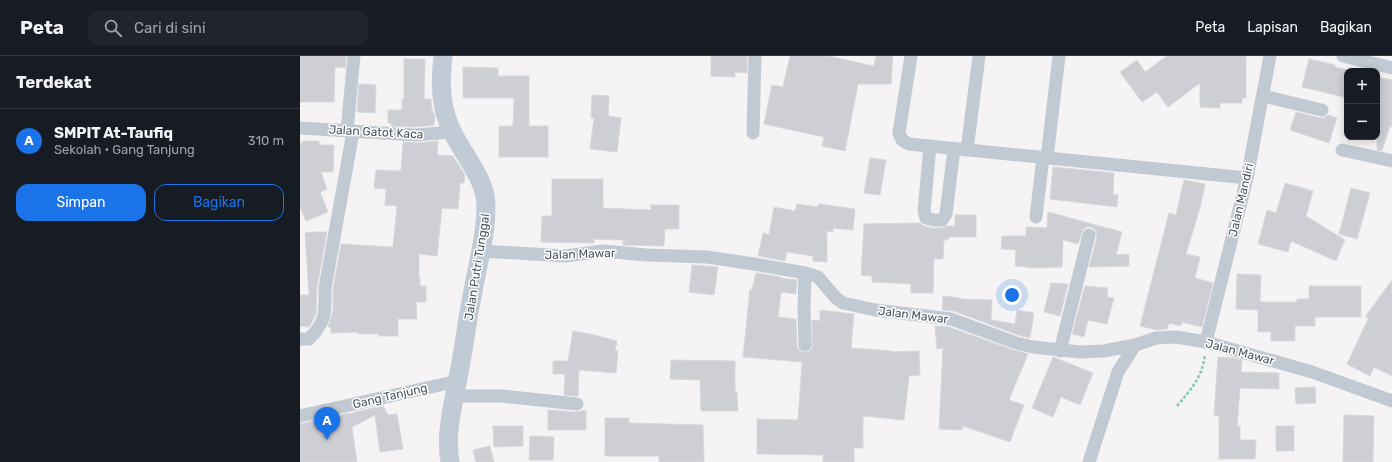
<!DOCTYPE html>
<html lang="id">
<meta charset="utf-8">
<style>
body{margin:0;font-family:Rubik,sans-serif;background:#20242c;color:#f1f3f6}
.controls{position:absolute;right:12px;top:12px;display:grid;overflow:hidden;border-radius:8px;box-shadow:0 2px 10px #0003}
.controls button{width:36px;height:36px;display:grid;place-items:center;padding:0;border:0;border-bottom:1px solid #363941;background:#171b24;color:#f1f3f6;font:20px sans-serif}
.you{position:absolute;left:712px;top:239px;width:14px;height:14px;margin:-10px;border:3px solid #fff;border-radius:50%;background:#1a73e8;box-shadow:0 0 0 6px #1a73e833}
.badge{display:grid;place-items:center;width:26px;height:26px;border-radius:50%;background:#1a73e8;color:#fff;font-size:13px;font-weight:700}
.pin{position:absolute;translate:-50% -33px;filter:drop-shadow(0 1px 2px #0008)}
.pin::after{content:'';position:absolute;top:21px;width:14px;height:12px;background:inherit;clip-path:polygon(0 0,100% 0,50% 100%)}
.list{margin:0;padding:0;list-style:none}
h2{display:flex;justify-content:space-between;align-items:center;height:52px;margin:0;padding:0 16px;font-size:17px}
h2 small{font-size:13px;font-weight:400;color:#9ea1a6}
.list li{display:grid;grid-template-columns:26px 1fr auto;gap:12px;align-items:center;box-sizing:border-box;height:64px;padding:0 16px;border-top:1px solid #363941}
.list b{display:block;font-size:15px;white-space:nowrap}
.list p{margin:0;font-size:13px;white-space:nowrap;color:#9ea1a6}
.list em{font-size:13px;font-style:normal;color:#9ea1a6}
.actions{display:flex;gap:8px;padding:12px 16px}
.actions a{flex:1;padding:9px 0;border:1px solid #1a73e8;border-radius:12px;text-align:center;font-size:14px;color:#1a73e8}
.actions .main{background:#1a73e8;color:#fff}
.icon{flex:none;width:22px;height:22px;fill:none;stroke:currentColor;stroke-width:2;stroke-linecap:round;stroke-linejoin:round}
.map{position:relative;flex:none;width:1092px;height:406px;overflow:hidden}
header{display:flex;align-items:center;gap:24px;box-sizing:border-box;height:56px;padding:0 20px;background:#171b24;border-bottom:1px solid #363941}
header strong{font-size:19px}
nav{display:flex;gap:22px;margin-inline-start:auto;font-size:14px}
.search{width:280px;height:36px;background:#20242c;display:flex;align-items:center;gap:10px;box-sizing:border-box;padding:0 14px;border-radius:12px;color:#9ea1a6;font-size:15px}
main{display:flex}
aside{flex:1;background:#171b24}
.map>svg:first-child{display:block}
</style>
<header>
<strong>Peta</strong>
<div class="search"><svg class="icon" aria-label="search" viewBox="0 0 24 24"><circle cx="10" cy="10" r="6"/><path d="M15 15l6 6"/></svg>Cari di sini</div>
<nav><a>Peta</a><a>Lapisan</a><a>Bagikan</a></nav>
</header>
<main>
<aside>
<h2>Terdekat<small></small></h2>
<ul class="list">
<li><span class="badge">A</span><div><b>SMPIT At-Taufiq</b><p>Sekolah · Gang Tanjung</p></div><em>310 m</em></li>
</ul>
<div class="actions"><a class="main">Simpan</a><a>Bagikan</a></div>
</aside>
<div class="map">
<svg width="1092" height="406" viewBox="0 0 1092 406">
<rect width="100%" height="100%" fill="#f5f3f3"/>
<g fill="#cdcfd5" stroke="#d7d9de">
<polygon points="0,0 46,0 45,12 35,11 34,46 0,46"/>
<polygon points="411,0 447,0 447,17 435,16 435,21 411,20"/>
<polygon points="490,0 528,0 574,10 576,0 593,0 591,28 558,28 545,95 522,90 524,81 464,68 472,29 483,31"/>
<polygon points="867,0 946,0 946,42 942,42 942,47 920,47 920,52 900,51 900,27 868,51 857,36 842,46 820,16 837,4 845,16"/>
<polygon points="104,3 125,3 124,43 131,43 132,55 133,55 135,60 134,69 116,71 91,70 91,67 88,67 88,54 102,54 102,43 104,43"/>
<polygon points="1009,3 1035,9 1035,11 1047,14 1047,32 1044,41 1002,31"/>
<polygon points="163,11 198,12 198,20 229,20 229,70 248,70 248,101 199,101 199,70 213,70 214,42 163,42"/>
<polygon points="1077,21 1092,24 1092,71 1090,70 1082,95 1077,94"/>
<polygon points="59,28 76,29 75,57 57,56"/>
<polygon points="292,39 309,40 308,60 321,62 317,96 290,93 294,62 291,62"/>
<polygon points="996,56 1020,62 1024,62 1028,59 1037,62 1029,87 990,74"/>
<polygon points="3,85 19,85 19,89 34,89 33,116 21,116 27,133 20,136 28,156 6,165 0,151 0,87 3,87"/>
<polygon points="138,85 137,99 153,100 165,119 164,127 160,127 158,153 142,152 137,200 119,198 119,222 120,222 120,230 126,230 126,246 116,246 117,263 98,263 98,280 79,280 79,278 58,278 58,276 31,277 31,271 28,271 33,255 33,233 41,188 93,191 97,150 85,149 86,133 74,132 76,114 101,115 103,86 117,87"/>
<polygon points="570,102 586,104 580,139 564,137"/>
<polygon points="753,111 814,117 813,139 818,139 817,151 750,143"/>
<polygon points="252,123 303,123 303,152 351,154 351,149 379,149 379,173 365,173 364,190 323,189 323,184 294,183 294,187 241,186 242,160 252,160"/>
<polygon points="884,124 905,128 900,152 886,198 900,201 895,222 913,227 902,271 882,266 881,270 869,267 867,273 857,274 840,270 869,157 876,159"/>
<polygon points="985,127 1013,135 1006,160 1045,184 1036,205 991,185 988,196 958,188 967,154 976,157"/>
<polygon points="1051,132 1070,137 1057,183 1039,178"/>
<polygon points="497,148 518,151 519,148 555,153 553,174 533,172 533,176 527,175 527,206 513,205 513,200 487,196 485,205 458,200 463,177 469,179 474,151 495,155"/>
<polygon points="748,156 822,176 816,199 829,198 829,210 789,211 797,181 795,174 791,171 786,171 783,174 778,188 763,184 762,211 736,212 715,210 716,194 701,193 702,180 726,180 726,171 747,172"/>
<polygon points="655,159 676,159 676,181 649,181 648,184 644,184 643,203 634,203 633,237 611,237 611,228 572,226 572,220 561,219 564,168 620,167 624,170 632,172 642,172 647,170 655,170"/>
<polygon points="10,176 27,176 17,231 16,258 9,271 0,270 0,239 9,239 5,177"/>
<polygon points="392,209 418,211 414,239 389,236"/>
<polygon points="456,217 481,221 481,222 497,224 496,238 481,236 478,261 496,263 497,290 498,293 502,296 509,296 512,292 512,264 520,265 520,254 554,258 551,292 592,295 592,296 619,295 620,319 609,320 604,364 563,360 563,392 554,392 554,406 523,406 523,399 457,398 457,363 498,364 502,306 443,301 450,233 452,234"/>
<polygon points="937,218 961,219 960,246 997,246 997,243 1009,243 1009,230 1061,230 1061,261 1015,261 1015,270 995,270 995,285 971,285 971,276 958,276 958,254 936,253"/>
<polygon points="1092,224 1092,320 1074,311 1070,320 1047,308 1069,261 1065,261"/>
<polygon points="751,227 768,228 760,260 744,256"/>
<polygon points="785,230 808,232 807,241 814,242 807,268 788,264 784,281 772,278"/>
<polygon points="643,240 661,242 661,243 692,244 691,264 715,268 717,254 734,257 730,282 718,279 654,255 642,254"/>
<polygon points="635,270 649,271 713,294 728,298 709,344 724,349 710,386 663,370 662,374 639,373 643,292 637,293"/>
<polygon points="273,275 290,278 317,285 315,295 318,295 316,317 279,314 278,340 264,339 265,318 253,318 253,305 268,305"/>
<polygon points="753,301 793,317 780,349 761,341 753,361 732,352"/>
<polygon points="918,301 933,302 942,304 941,316 979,317 979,333 940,332 937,370 940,370 940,384 956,384 955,403 919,403 919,360 914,359"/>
<polygon points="371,304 435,305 435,336 437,336 438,355 401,355 400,324 370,323"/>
<polygon points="1015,331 1016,347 996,348 995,332"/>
<polygon points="83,350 88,359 97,358 103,393 80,396 75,359 52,371 57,406 0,406 0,368 50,357 50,358 55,356"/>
<polygon points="248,354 276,356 286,354 286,374 248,374"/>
<polygon points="1044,359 1074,360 1073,406 1043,406"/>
<polygon points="305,362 329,362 329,367 403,369 404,406 359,406 359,400 305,400"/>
<polygon points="193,370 223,370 223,390 194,391"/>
<rect x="976" y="370" width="18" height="25"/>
<polygon points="230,380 254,381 253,404 229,404"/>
<polygon points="190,390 194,406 176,406 173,394"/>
</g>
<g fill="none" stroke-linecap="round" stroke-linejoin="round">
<path stroke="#7ad0a6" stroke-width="2.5" stroke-dasharray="3 2" stroke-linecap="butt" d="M877,350c14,-17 25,-28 28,-51"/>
<g stroke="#c1cad2" stroke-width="13">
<polyline points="611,0 599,77 602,84 609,88 947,122"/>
<polyline points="1043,0 1092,12"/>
<polyline points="963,40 1022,54"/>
<polyline points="0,72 116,79 152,76"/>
<polyline points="47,75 54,0"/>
<polyline points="453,77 455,0"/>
<polyline points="630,90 624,155 626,162 634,164 642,164 646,158 654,93"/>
<polyline points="667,94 679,0"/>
<polyline points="1042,94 1092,105"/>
<polyline points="747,102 759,0"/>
<polyline points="736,161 743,101"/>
<polyline points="181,195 265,200 303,195 347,199 407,201 454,208 505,217 518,221 536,242 543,247 575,254 651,263 716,287 733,291 780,296 804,295 835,289 856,282 876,281 906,286 1012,316 1092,345"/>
<path d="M0,283h9c18,-19 16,-26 16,-51l28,-156"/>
<polyline points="906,286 947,122 970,0"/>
<polyline points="505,289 504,253 505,217"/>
<polyline points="760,295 789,179"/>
<polyline points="155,340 202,340 277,348"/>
<polyline points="0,360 158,325"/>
<polyline points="789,406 818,316 835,289"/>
</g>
<path stroke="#c1cbd6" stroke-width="19" d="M143,0c-3,26 -3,53 10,77 11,23 34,48 33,74 0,28 -8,56 -13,84 -6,29 -9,58 -15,87 -5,27 -13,56 -8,84"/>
</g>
<g text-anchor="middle" stroke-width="3" stroke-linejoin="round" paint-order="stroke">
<g font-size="12" fill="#4a5661" stroke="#fff">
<text transform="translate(76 76) rotate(3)" y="4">Jalan Gatot Kaca</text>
<text transform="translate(941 144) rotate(-77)" y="4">Jalan Mandiri</text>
<text transform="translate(280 198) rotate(-2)" y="4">Jalan Mawar</text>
<text transform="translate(177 211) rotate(-81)" y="4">Jalan Putri Tunggal</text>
<text transform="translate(613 259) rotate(7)" y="4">Jalan Mawar</text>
<text transform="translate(940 296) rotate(15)" y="4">Jalan Mawar</text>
<text transform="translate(90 340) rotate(-13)" y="4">Gang Tanjung</text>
</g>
</g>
</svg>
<div class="controls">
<button>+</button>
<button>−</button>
</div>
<div class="you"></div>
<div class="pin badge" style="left:27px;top:384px">A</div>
</div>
</main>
